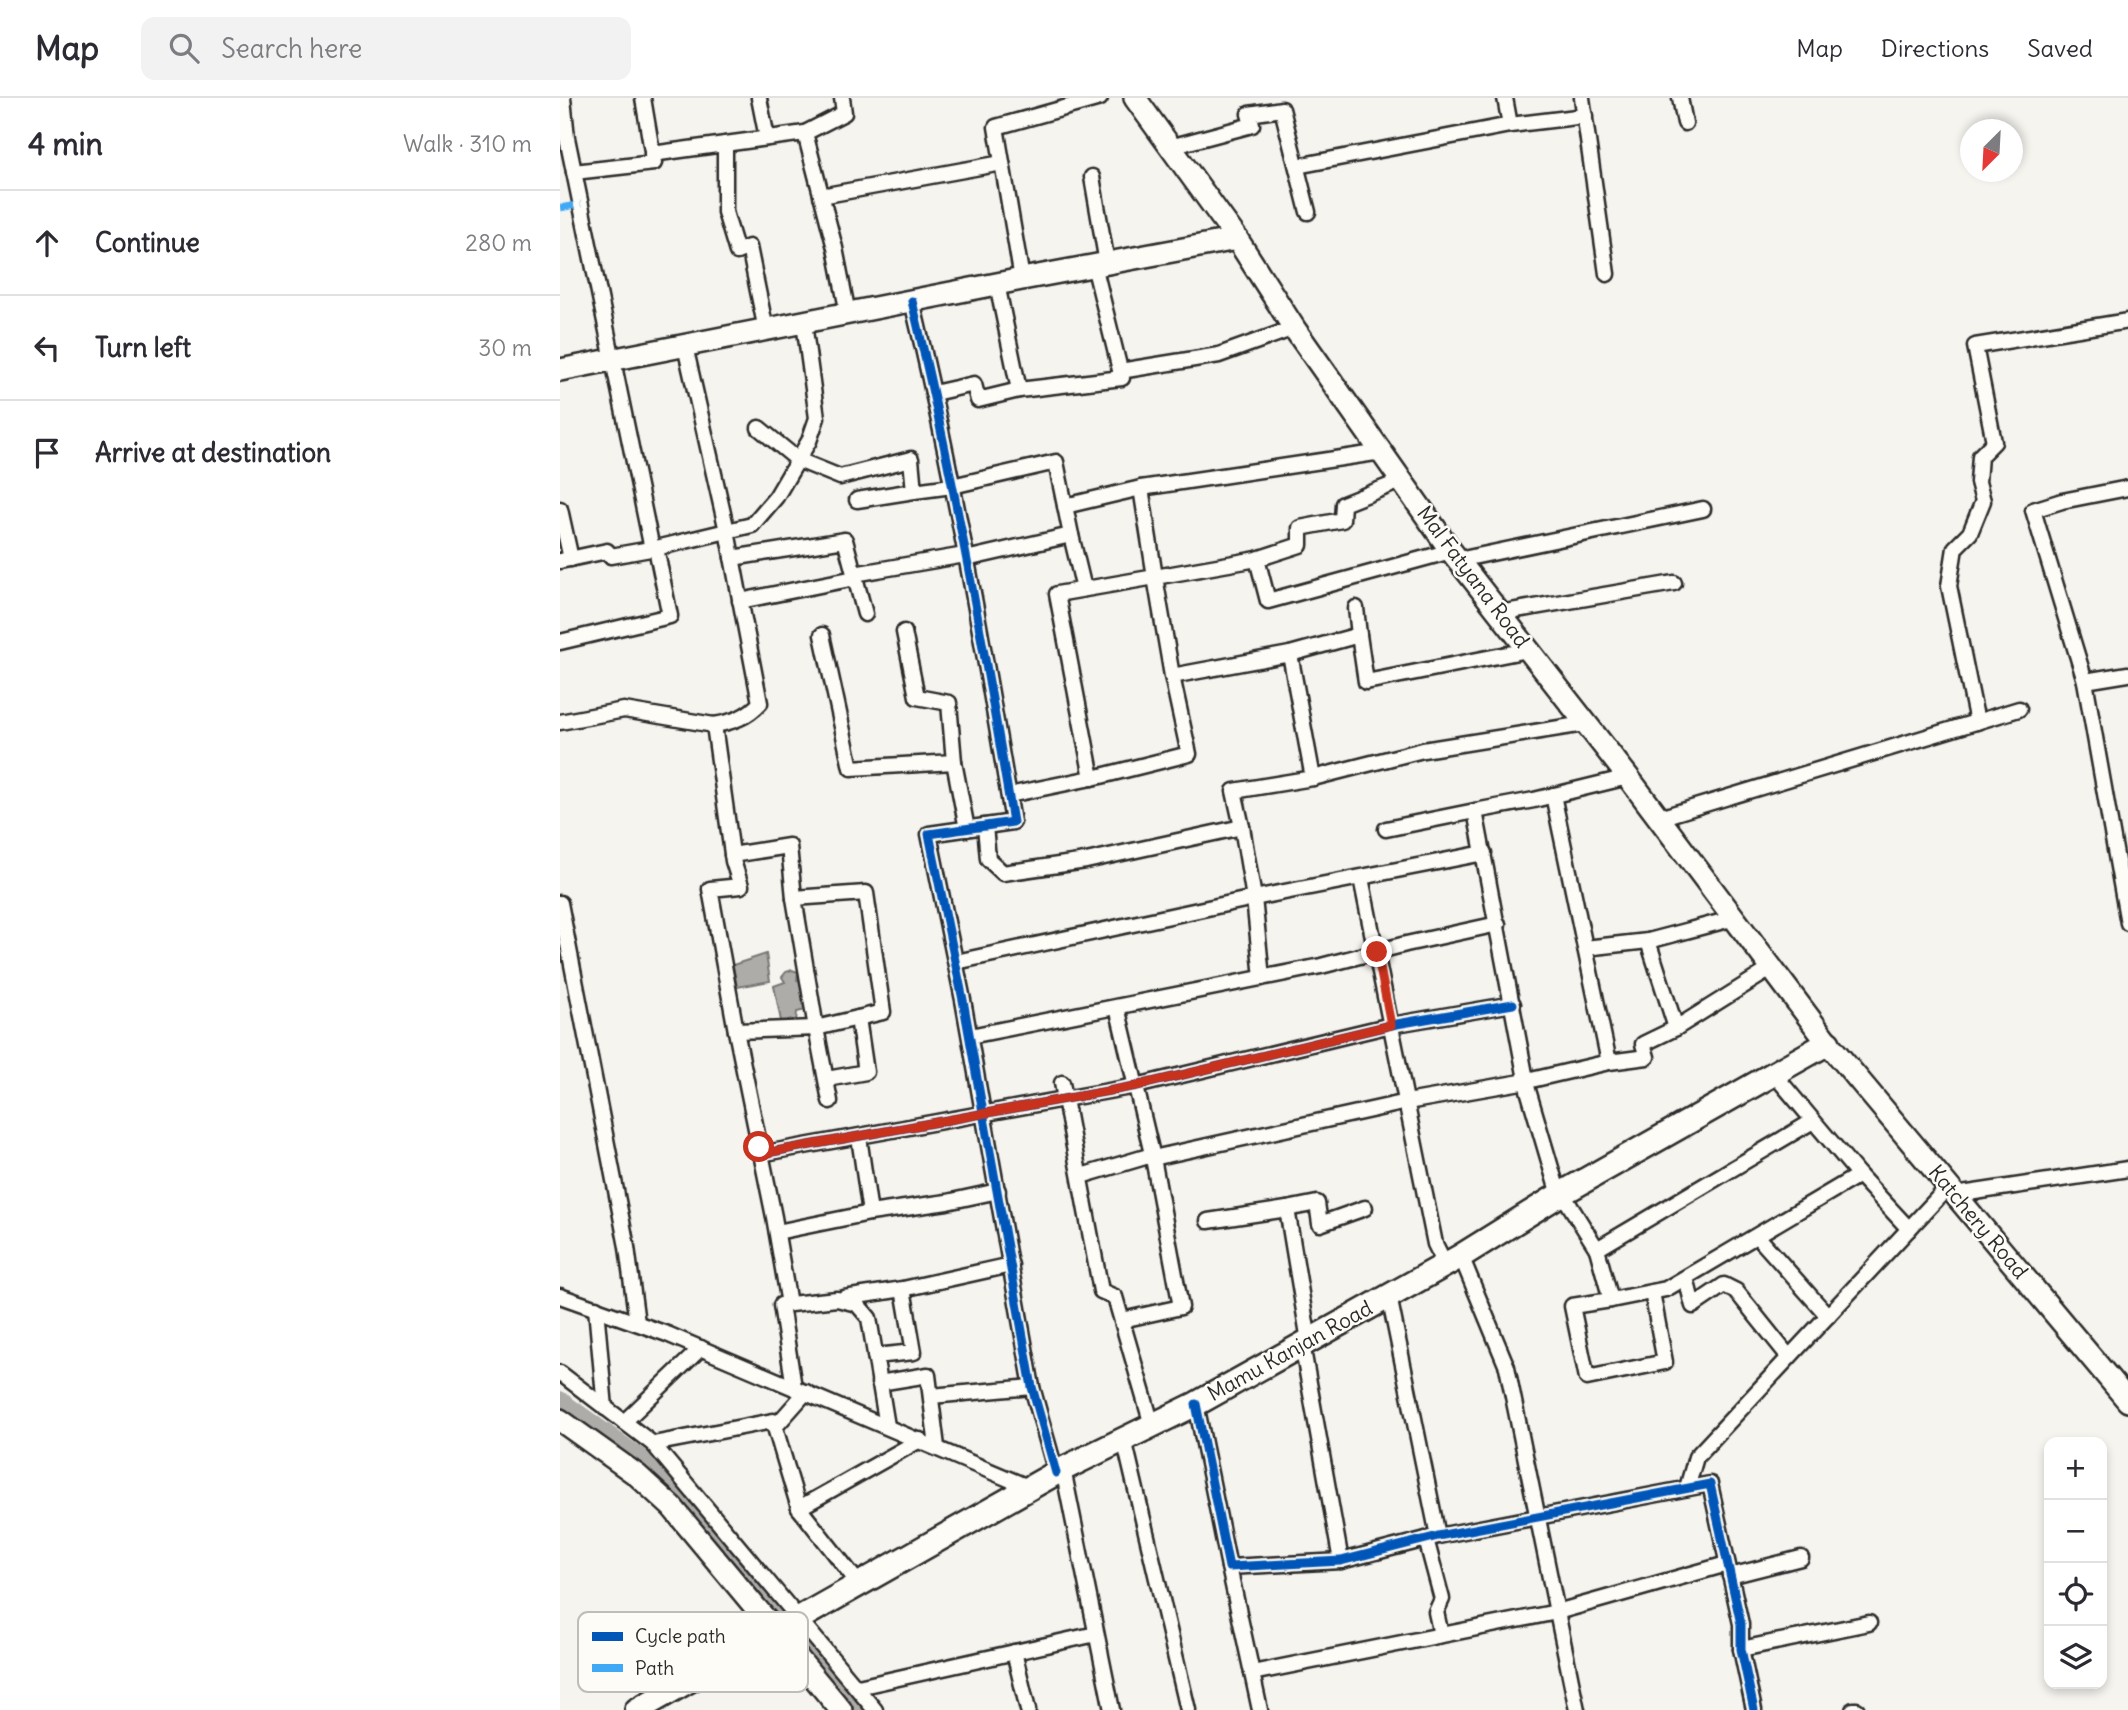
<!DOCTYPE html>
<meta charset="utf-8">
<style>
body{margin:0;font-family:Delius,sans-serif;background:#f2f2f3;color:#2b2b33}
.controls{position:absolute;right:21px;bottom:21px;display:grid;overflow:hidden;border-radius:14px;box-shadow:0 4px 10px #0003}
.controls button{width:63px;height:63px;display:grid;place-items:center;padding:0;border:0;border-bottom:2px solid #e1e1e2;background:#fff;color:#2b2b33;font:35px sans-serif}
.compass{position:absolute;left:1400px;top:21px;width:63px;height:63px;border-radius:50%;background:#fff;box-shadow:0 4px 10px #0003;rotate:204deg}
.stop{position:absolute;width:21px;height:21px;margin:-16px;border:5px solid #c8321e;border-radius:50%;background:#fff}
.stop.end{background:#c8321e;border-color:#fff;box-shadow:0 2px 7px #0008}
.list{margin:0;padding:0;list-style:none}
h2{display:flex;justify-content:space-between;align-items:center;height:91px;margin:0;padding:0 28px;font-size:30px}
h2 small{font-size:23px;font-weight:400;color:#7c7c81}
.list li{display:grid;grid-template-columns:46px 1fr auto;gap:21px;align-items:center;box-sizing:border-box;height:105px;padding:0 28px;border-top:2px solid #e1e1e2}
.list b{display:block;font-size:26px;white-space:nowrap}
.list em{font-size:23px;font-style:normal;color:#7c7c81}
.icon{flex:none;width:38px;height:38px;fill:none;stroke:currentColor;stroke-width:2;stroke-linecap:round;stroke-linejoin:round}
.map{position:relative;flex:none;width:1568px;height:1612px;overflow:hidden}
header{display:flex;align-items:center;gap:42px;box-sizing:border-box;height:98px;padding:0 35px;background:#fff;border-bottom:2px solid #e1e1e2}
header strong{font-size:33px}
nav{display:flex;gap:38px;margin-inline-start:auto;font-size:24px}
.search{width:490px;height:63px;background:#f2f2f3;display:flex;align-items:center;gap:18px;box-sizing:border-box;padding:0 24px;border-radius:14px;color:#7c7c81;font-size:26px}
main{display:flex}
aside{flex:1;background:#fff}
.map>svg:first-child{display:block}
</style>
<header>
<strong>Map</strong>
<div class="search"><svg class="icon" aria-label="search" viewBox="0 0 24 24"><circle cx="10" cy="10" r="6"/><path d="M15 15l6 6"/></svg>Search here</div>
<nav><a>Map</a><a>Directions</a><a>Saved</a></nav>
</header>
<main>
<aside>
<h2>4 min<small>Walk · 310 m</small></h2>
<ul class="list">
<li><svg class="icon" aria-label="ahead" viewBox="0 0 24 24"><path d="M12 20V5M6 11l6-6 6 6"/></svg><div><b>Continue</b></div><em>280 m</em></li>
<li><svg class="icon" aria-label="left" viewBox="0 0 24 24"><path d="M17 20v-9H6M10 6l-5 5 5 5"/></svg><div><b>Turn left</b></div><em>30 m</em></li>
<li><svg class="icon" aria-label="arrive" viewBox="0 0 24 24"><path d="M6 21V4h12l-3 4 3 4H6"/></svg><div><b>Arrive at destination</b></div></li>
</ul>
</aside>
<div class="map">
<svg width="1568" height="1612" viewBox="0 0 1568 1612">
<rect width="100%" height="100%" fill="#f5f4ef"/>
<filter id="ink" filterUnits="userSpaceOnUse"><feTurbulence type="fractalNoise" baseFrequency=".0143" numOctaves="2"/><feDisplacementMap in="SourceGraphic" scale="14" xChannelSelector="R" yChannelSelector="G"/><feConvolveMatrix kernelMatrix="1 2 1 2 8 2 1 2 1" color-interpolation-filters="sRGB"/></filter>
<g filter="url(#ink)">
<g fill="#adaca9" stroke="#797877" stroke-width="2">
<polygon points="206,856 210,883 177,889 173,867"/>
<polygon points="232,872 238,874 237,882 248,884 249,907 245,912 237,914 236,923 221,923 214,888 225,884 222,879 226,874"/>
</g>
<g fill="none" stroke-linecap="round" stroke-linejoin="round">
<polyline stroke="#adaca9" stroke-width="16" points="0,1301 81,1359 191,1480 297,1612"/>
<defs>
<g id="street">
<polyline points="3,0 7,40 92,451"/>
<polyline points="199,0 207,40"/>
<polyline points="282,0 284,15 245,35 275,150 288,216"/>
<polyline points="945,0 950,27 1025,18"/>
<polyline points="1022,0 1047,176"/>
<polyline points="1120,0 1125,25"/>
<polyline points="165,46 165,114 177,154 189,149 206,232"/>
<polyline points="610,49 692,27 689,16 722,11 748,114"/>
<polyline points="92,56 245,35"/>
<polyline points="737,68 950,27"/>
<polyline points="14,74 94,65 83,0"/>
<polyline points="532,79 547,165"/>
<polyline points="261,98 442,65"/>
<polyline points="462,181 436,29 540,0"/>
<polyline points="437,186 459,292 562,280 534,167"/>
<path d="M352,203c41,172 72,347 101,521l-84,12 34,166 69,387 24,86"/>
<path d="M125,248l42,185 33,172c-13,14 -27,19 -46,22"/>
<polyline points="560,273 659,257 734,230"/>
<polyline points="374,295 414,286 418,302 459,292"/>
<polyline points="199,330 238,362 280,379 351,361 354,393 392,388 496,364 511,437 406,461"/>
<polyline points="841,383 783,406 782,422 740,430 740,447 697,461 708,503 891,453"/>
<polyline points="1568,390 1502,403 1473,412 1525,583 1568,825"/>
<polyline points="297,402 354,393"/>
<polyline points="505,408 581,390"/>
<polyline points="0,411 11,461"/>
<polyline points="511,437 524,491"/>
<polyline points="172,460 285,442 305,516"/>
<polyline points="898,462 1143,411"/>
<polyline points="0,463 47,453 51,458 96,450 192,427 216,399 249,343 257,320 244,225"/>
<polyline points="294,476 405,457"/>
<polyline points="180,503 295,480"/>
<polyline points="796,510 799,537"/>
<polyline points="939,515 1114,485"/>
<polyline points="262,537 291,670 394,664 389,605 357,599 344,534"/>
<polyline points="0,544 110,518 96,450"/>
<polyline points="730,556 799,537 806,584 968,552"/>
<polyline points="612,578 595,479 697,461"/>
<polyline points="1525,583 1568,576"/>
<polyline points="0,624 64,612 154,627 173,763 181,788 150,791 176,933 256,930 270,1003"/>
<polyline points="1417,624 1389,488 1395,450 1410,435 1423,403 1418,384 1420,358 1434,344 1415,248 1568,223"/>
<polyline points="394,664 407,731"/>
<polyline points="532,680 497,496 595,479 581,390 822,354"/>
<polyline points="449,697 541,678 629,656 612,578 730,556 753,680"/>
<polyline points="993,697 1049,964"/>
<polyline points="915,713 974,702 1068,679"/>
<polyline points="1099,720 1459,611"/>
<polyline points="425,728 428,761 443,775 526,763 682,729"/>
<polyline points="826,731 915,713 968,992 999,1097"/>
<polyline points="924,755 694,800 682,729 674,693 753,680 863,652 1024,626"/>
<polyline points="172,757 229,748 234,800"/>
<polyline points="801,780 875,1146 885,1166"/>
<polygon points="306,795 323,914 256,930 234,800"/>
<polyline points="0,805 67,1149 77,1225"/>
<polyline points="1088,843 1116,930 1212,870"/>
<polyline points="1025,850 1088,843 1175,820"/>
<polyline points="396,864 694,800 702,880"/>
<polyline points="557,909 593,1060 621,1209 562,1222"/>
<polyline points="176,933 214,1119 229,1206"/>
<polyline points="410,938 761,868 846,846 938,826"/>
<polyline points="1214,976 1299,1077 1349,1131"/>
<polyline points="267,981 306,974 298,920"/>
<polyline points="502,985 541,1193 555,1199 592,1327"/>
<polyline points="299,1039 310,1115 387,1104 438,1093"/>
<polyline points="200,1056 576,988 831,927 953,906"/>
<polyline points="593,1060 847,1004 967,983 1049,964 1087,959 1083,946 1116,930"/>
<polyline points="521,1078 592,1057"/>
<polyline points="1002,1095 1037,1151 1051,1202 1106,1191 1299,1077"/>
<polyline points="1395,1097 1568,1071"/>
<polyline points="727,1111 757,1105 760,1126 805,1110"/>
<polyline points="648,1123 727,1111 749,1243"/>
<polyline points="217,1134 310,1115"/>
<polyline points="1197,1138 1268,1218"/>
<polyline points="1037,1151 1253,1023"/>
<polyline points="901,1158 947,1269 1017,1612"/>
<polyline points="1126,1180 1133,1208 1164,1187 1176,1193 1229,1259"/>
<polyline points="0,1198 107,1236 470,1390"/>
<polyline points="829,1198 878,1438"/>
<polyline points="284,1200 343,1191 451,1167"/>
<polyline points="1051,1202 1012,1208 1027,1280 1105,1264 1092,1194"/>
<polyline points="36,1210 45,1310"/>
<polyline points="742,1246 781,1463"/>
<polyline points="315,1258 354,1254 343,1191"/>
<polyline points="0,1275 93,1346 315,1612"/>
<polyline points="319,1285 368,1277 377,1349"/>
<polyline points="234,1289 221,1207 277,1201 297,1206 309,1220 327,1328"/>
<polyline points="371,1298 472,1289"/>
<polyline points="636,1306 669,1469 781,1463 878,1438 1150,1386 1181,1526 1181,1551 1194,1612"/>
<polyline points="64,1324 141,1250"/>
<polyline points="215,1329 246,1294"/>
<polyline points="564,1341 628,1612"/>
<polyline points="93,1346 213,1323 239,1410 299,1486"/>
<polyline points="503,1371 552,1612"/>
<polyline points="1127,1390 1136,1359 1388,1089"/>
<polyline points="239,1410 360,1342"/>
<polyline points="866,1441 882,1501 876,1514 881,1537"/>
<polyline points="669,1469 700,1612"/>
<polyline points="1170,1478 1241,1460"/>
<polyline points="1181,1551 1309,1525"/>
<polyline points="454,1554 468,1612"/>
<polyline points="692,1575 997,1514 1167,1466"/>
<polyline points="298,1589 536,1536"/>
<polyline points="1293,1612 1297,1612"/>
</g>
<g id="secondary">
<polyline points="575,0 677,141 734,230 891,453 1068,679 1268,945 1568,1303"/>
<polyline points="0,272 462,181 677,141"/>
<polyline points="0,1322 77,1377 112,1409 281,1612"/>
</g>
<polyline id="primary" points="77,1612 503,1371 636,1306 901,1158 999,1097 1268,945"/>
</defs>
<use href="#street" stroke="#2b2b2b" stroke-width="19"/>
<use href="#secondary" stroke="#2b2b2b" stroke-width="26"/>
<use href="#primary" stroke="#2b2b2b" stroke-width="28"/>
<use href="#street" stroke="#fdfcf7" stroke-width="14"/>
<use href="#secondary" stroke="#fdfcf7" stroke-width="21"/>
<use href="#primary" stroke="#fdfcf7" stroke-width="23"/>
<polyline stroke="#3fa9f5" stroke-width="7" stroke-dasharray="14 7" stroke-linecap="butt" points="0,110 21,106"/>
<defs>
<g id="cycleway">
<path d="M352,203c41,172 72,347 101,521l-84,12 34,166 69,387 24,86"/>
<polyline points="200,1056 576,988 831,927 953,906"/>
<polyline points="636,1306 669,1469 781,1463 878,1438 1150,1386 1181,1526 1181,1551 1194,1612"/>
</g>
</defs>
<use href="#cycleway" stroke="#fdfcf7" stroke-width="13"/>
<use href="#cycleway" stroke="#0057b8" stroke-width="9"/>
</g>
</g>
<g fill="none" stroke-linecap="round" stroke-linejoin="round" filter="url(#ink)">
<polyline stroke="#c8321e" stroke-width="9" points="199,1049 200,1056 576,988 831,927 817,854"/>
</g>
<g text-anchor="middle" stroke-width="5" stroke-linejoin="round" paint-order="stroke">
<g font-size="21" fill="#2b2b2b" stroke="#fdfcf7">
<text transform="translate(913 479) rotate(53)" y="7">Mal Fatyana Road</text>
<text transform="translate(1418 1124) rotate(50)" y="7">Katchery Road</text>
<text transform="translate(730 1253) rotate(-29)" y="7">Mamu Kanjan Road</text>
</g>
</g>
<rect x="18" y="1514" width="230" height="80" rx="10" fill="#fdfcf7" stroke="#bebdba" stroke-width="2"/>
<rect x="32" y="1534" width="31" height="9" fill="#0057b8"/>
<rect x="32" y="1566" width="31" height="8" fill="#3fa9f5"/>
<g font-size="19" fill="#2b2b2b">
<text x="75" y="1545">Cycle path</text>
<text x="75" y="1577">Path</text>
</g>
</svg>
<div class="controls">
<button>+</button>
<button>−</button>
<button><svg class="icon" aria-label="locate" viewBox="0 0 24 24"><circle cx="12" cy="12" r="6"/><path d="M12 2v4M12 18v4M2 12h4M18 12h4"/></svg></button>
<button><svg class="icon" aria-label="layers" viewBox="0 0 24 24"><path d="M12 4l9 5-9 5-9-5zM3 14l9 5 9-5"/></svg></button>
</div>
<svg class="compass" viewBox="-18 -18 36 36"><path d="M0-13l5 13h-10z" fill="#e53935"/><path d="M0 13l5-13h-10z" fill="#7c7c81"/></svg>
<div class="stop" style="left:199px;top:1049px"></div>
<div class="stop end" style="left:817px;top:854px"></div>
</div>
</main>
